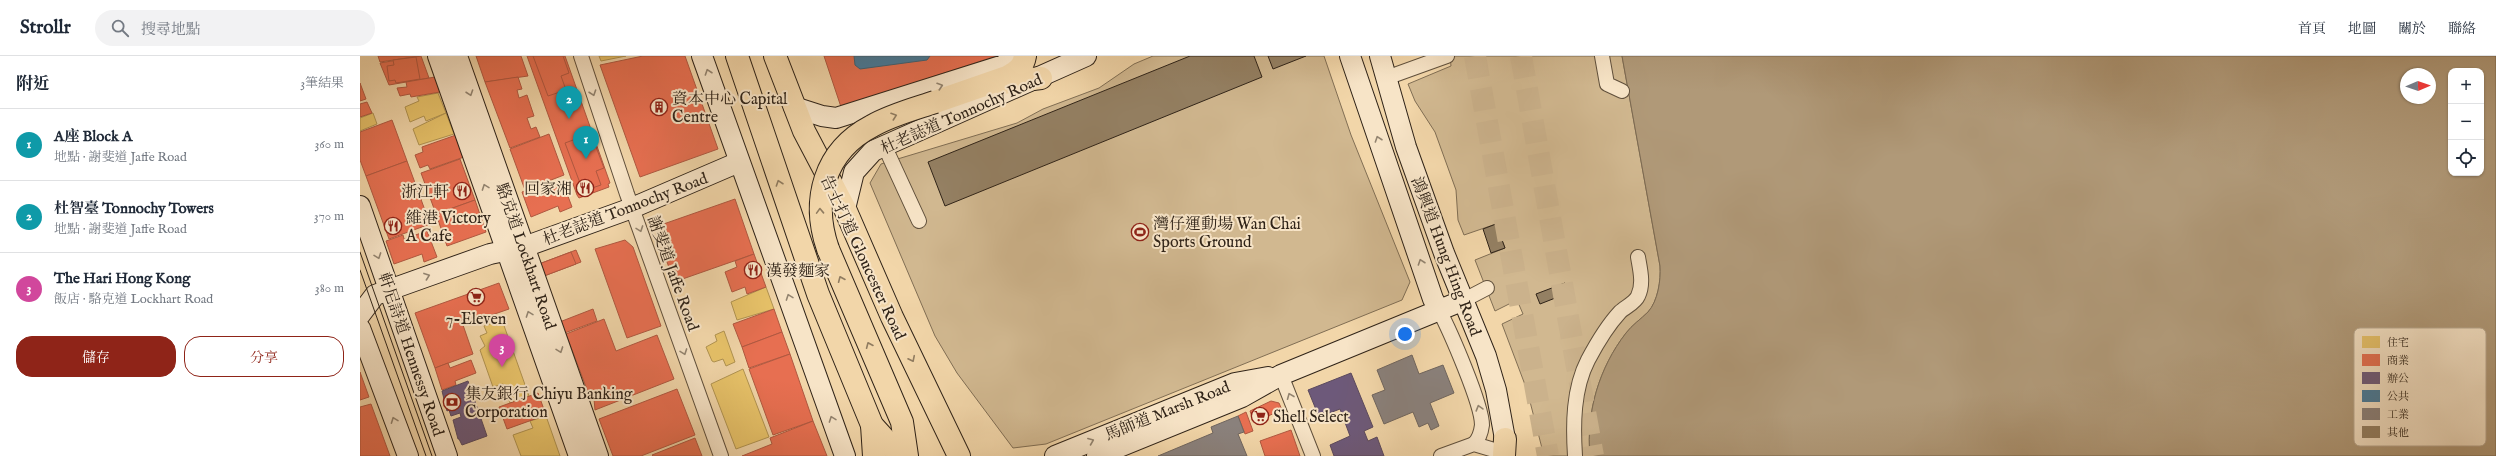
<!DOCTYPE html>
<html lang="zh-TW">
<meta charset="utf-8">
<style>
body{margin:0;font-family:"IM FELL English","Noto Serif TC",serif;background:#f2f2f3;color:#1f2937}
.controls{position:absolute;right:12px;top:12px;display:grid;overflow:hidden;border-radius:8px;box-shadow:0 1px 3px #0004}
.controls button{width:36px;height:36px;display:grid;place-items:center;padding:0;border:0;border-bottom:1px solid #e0e1e3;background:#fff;color:#1f2937;font:20px sans-serif}
.compass{position:absolute;left:2040px;top:12px;width:36px;height:36px;border-radius:50%;background:#fff;box-shadow:0 1px 3px #0004;rotate:88deg}
.you{position:absolute;left:1045px;top:278px;width:14px;height:14px;margin:-10px;border:3px solid #fff;border-radius:50%;background:#1a73e8;box-shadow:0 0 0 6px #1a73e833}
.badge{display:grid;place-items:center;width:26px;height:26px;border-radius:50%;background:#8f2418;color:#fff;font-size:13px;font-weight:700}
.pin{position:absolute;translate:-50% -33px;filter:drop-shadow(0 1px 2px #0008)}
.pin::after{content:'';position:absolute;top:21px;width:14px;height:12px;background:inherit;clip-path:polygon(0 0,100% 0,50% 100%)}
.list{margin:0;padding:0;list-style:none}
h2{display:flex;justify-content:space-between;align-items:center;height:52px;margin:0;padding:0 16px;font-size:17px}
h2 small{font-size:13px;font-weight:400;color:#747a83}
.list li{display:grid;grid-template-columns:26px 1fr auto;gap:12px;align-items:center;box-sizing:border-box;height:72px;padding:0 16px;border-top:1px solid #e0e1e3}
.list b{display:block;font-size:15px;white-space:nowrap}
.list p{margin:0;font-size:13px;white-space:nowrap;color:#747a83}
.list em{font-size:13px;font-style:normal;color:#747a83}
.actions{display:flex;gap:8px;padding:12px 16px}
.actions a{flex:1;padding:9px 0;border:1px solid #8f2418;border-radius:16px;text-align:center;font-size:14px;color:#8f2418}
.actions .main{background:#8f2418;color:#fff}
.icon{flex:none;width:22px;height:22px;fill:none;stroke:currentColor;stroke-width:2;stroke-linecap:round;stroke-linejoin:round}
.map{position:relative;flex:none;width:2136px;height:400px;overflow:hidden}
header{display:flex;align-items:center;gap:24px;box-sizing:border-box;height:56px;padding:0 20px;background:#fff;border-bottom:1px solid #e0e1e3}
header strong{font-size:19px}
nav{display:flex;gap:22px;margin-inline-start:auto;font-size:14px}
.search{width:280px;height:36px;background:#f2f2f3;display:flex;align-items:center;gap:10px;box-sizing:border-box;padding:0 14px;border-radius:22px;color:#747a83;font-size:15px}
main{display:flex}
aside{flex:1;background:#fff}
.map>svg:first-child{display:block}
</style>
<header>
<strong>Strollr</strong>
<div class="search"><svg class="icon" aria-label="search" viewBox="0 0 24 24"><circle cx="10" cy="10" r="6"/><path d="M15 15l6 6"/></svg>搜尋地點</div>
<nav><a>首頁</a><a>地圖</a><a>關於</a><a>聯絡</a></nav>
</header>
<main>
<aside>
<h2>附近<small>3筆結果</small></h2>
<ul class="list">
<li><span class="badge" style="background:#0f9aa8">1</span><div><b>A座 Block A</b><p>地點 · 謝斐道 Jaffe Road</p></div><em>360 m</em></li>
<li><span class="badge" style="background:#0f9aa8">2</span><div><b>杜智臺 Tonnochy Towers</b><p>地點 · 謝斐道 Jaffe Road</p></div><em>370 m</em></li>
<li><span class="badge" style="background:#d1479c">3</span><div><b>The Hari Hong Kong</b><p>飯店 · 駱克道 Lockhart Road</p></div><em>380 m</em></li>
</ul>
<div class="actions"><a class="main">儲存</a><a>分享</a></div>
</aside>
<div class="map">
<svg width="2136" height="400" viewBox="0 0 2136 400">
<rect width="100%" height="100%" fill="#f2d6a9"/>
<filter id="stains"><feTurbulence type="fractalNoise" baseFrequency=".005" numOctaves="4"/><feColorMatrix values="0 0 0 0 .2 0 0 0 0 .09 0 0 0 0 .02 0 0 0 .5 -.17"/></filter>
<radialGradient id="worn" r=".72"><stop offset=".6" stop-color="#630" stop-opacity="0"/><stop offset="1" stop-color="#630" stop-opacity=".3"/></radialGradient>
<g fill="#d1b890" stroke="#806e54">
<polygon points="793,0 964,0 991,79 1050,226 1042,244 686,388 653,392 597,317 575,280 510,127 521,108 657,67 683,53 739,32 774,8"/>
<path d="M1090,0h172l38,210c1,14 -2,35 -12,46 -7,7 -16,13 -22,21 -27,35 -40,79 -36,123h-46l-17,-66 -25,-66 21,-10 -6,-14 -22,11 -20,-51 30,-12 -9,-24 -32,11 -6,-15 -2,-30 -21,-58 -20,-31 -7,-17 43,-18z"/>
</g>
<path fill="#b09978" stroke="#7c6a52" fill-rule="evenodd" d="M1262,0h874v400h-906c-4,-44 9,-88 36,-123 6,-8 15,-14 22,-21 10,-11 13,-32 12,-46zM2091,15h30v102h-30zM2046,18h24v24h-24z"/>
<g fill="#e9c46a" stroke="#b19451">
<polygon points="239,0 266,0 241,5"/>
<polygon points="78,37 86,57 66,65 64,60 50,66 45,51 59,45 57,41"/>
<polygon points="13,57 17,68 0,75 0,62"/>
<polygon points="86,57 94,78 59,89 53,73"/>
<polygon points="406,231 414,253 377,264 371,246"/>
<polygon points="142,264 169,340 150,347 143,328 133,331 120,294 125,290 120,280 127,277 124,270"/>
<polygon points="364,275 375,306 366,310 363,303 354,306 352,305 346,291 357,285 355,279"/>
<polygon points="383,313 409,381 376,393 351,328"/>
<polygon points="186,360 200,400 161,400 153,379 173,372 170,365"/>
</g>
<g fill="#e76f51" stroke="#b05840">
<polygon points="18,0 60,0 20,6"/>
<polygon points="61,0 69,22 29,29 20,7"/>
<polygon points="116,0 161,0 168,20 125,26"/>
<polygon points="167,0 205,0 250,127 248,128 249,131 219,142 217,139"/>
<polygon points="173,0 203,0 209,17 201,20 206,34 188,40"/>
<polygon points="283,0 325,0 358,93 280,121 240,9"/>
<polygon points="464,0 636,0 481,51"/>
<polygon points="56,1 60,23 36,27 35,24 29,25 27,10 34,9 33,4"/>
<polygon points="75,21 80,36 51,41 50,38 40,40 37,32 47,31 46,26"/>
<polygon points="158,21 162,33 157,34 159,42 167,39 174,60 167,62 171,73 176,71 180,81 150,92 125,26"/>
<polygon points="0,27 6,43 0,45"/>
<polygon points="7,46 12,57 0,61 0,48"/>
<polygon points="32,64 47,105 6,120 0,104 0,76"/>
<polygon points="189,78 204,119 165,134 150,93"/>
<polygon points="96,79 104,101 70,113 68,109 60,112 55,99 63,96 62,91"/>
<polygon points="224,80 229,94 236,91 244,112 236,115 241,129 223,135 205,87"/>
<polygon points="100,103 115,144 76,158 61,117"/>
<polygon points="47,105 70,168 29,183 6,120"/>
<polygon points="203,127 212,151 200,156 198,150 171,161 162,136 178,130 180,135"/>
<polygon points="375,143 394,198 314,226 295,171"/>
<polygon points="115,144 126,176 87,190 76,158"/>
<polygon points="67,175 77,201 64,206 62,198 34,208 26,185 43,179 44,183"/>
<polygon points="265,184 273,191 301,270 267,282 235,193"/>
<polygon points="216,194 221,206 184,220 179,208"/>
<polygon points="211,196 216,208 184,220 179,208"/>
<polygon points="394,198 406,231 387,238 385,231 372,236 365,216 377,211 375,205"/>
<polygon points="139,227 149,253 103,269 113,298 75,312 55,257"/>
<polygon points="233,253 237,265 202,278 197,267"/>
<polygon points="414,253 422,276 382,291 373,268"/>
<polygon points="244,263 256,295 297,279 314,323 235,354 234,343 231,344 206,278"/>
<polygon points="422,276 430,298 389,312 382,291"/>
<polygon points="430,298 453,365 413,379 389,313"/>
<polygon points="111,304 116,317 95,325 96,329 82,334 75,312 88,307 90,312"/>
<polygon points="0,316 9,341 0,344"/>
<polygon points="317,333 335,379 281,400 253,400 239,363"/>
<polygon points="178,337 186,359 147,373 139,351"/>
<polygon points="911,345 919,347 922,354 894,366 890,355"/>
<polygon points="11,348 30,400 0,400 0,351"/>
<polygon points="886,356 893,375 885,378 878,360"/>
<polygon points="453,365 467,400 382,400 412,388 410,382"/>
<polygon points="931,374 940,400 905,400 900,385"/>
<polygon points="335,382 342,400 293,400 292,399"/>
</g>
<g fill="#6d597a" stroke="#5a495d">
<polygon points="991,317 1013,371 1004,375 1008,385 1017,381 1024,400 974,400 970,389 990,380 980,353 959,361 948,334"/>
<polygon points="108,325 127,380 102,389 99,383 98,383 93,364 101,361 100,357 91,360 89,354 87,355 82,335"/>
</g>
<polygon fill="#457b9d" stroke="#3e6175" points="494,0 570,0 567,4 500,13 495,9"/>
<g fill="#8a817c" stroke="#6f655e">
<polygon points="1052,299 1059,318 1083,309 1094,337 1070,347 1079,370 1071,374 1068,367 1059,371 1053,356 1024,368 1012,339 1025,334 1017,314"/>
<polygon points="878,360 884,376 878,378 887,400 798,400 853,377 851,371"/>
</g>
<g fill="#948063" stroke="#2f2318">
<polygon points="830,0 894,0 902,21 585,150 568,106"/>
<polygon points="908,0 946,0 913,13"/>
<polygon points="1136,168 1145,192 1131,197 1123,173"/>
<polygon points="1205,227 1208,237 1180,248 1176,238"/>
</g>
<g fill="none" stroke-linecap="round" stroke-linejoin="round">
<g stroke="#cbb28c" stroke-width="22" stroke-dasharray="22 11" stroke-linecap="butt">
<polyline points="1115,0 1188,400"/>
<polyline points="1161,0 1233,400"/>
</g>
<defs>
<g id="street">
<polyline points="221,0 267,138 361,400"/>
<polyline points="1242,0 1247,28 1262,35"/>
<polyline points="1026,22 1087,0"/>
<polyline points="524,89 559,165"/>
<polyline points="1104,244 1127,232"/>
<path d="M1079,254c11,21 43,94 43,115 -1,8 -3,14 -8,19"/>
<polyline points="921,319 953,400"/>
<polyline points="1081,400 1114,388 1144,397"/>
<path d="M1215,400c-2,-31 -2,-67 13,-96 9,-17 19,-34 32,-48 5,-5 15,-9 18,-16 6,-12 2,-27 0,-39"/>
</g>
<g id="secondary">
<polyline points="78,0 219,400"/>
<polyline points="97,0 238,400"/>
<polyline points="342,0 485,400"/>
<polyline points="990,0 1073,243 1079,254"/>
<polyline points="1020,0 1046,91 1084,197 1126,300 1136,334 1145,383"/>
<polyline points="434,51 462,60 476,62 644,9 654,0"/>
<polyline points="0,150 87,400"/>
<polyline points="485,153 494,116 513,95 726,0"/>
<polyline points="0,259 15,239 130,198 164,191 272,152 379,106"/>
<polyline points="0,272 48,400"/>
<polyline points="695,400 875,327 908,321"/>
<polyline points="737,400 882,341 921,319 1104,244"/>
</g>
<g id="highway">
<polyline points="377,0 458,238 512,369 540,400"/>
<polyline points="415,0 444,75 485,153 532,261 599,400"/>
<polyline points="642,27 681,22"/>
<path d="M575,46l72,-25c10,-6 16,-9 18,-21"/>
<polyline points="468,193 542,366 547,400"/>
<polyline points="512,369 514,400"/>
<polyline points="1144,400 1145,383"/>
</g>
</defs>
<use href="#street" stroke="#60503c" stroke-width="16"/>
<use href="#secondary" stroke="#2f2318" stroke-width="22"/>
<use href="#highway" stroke="#2f2318" stroke-width="24"/>
<use href="#street" stroke="#f7e4c7" stroke-width="14"/>
<use href="#secondary" stroke="#f7e4c7" stroke-width="20"/>
<use href="#highway" stroke="#f2d6a9" stroke-width="22"/>
<g stroke="#2f2318" stroke-width="1">
<polyline points="0,196 72,400"/>
<polyline points="0,214 66,400"/>
</g>
<defs>
<path id="highway-bridge" d="M468,193c-17,-49 -4,-98 44,-123 19,-11 42,-17 63,-24"/>
</defs>
<use href="#highway-bridge" stroke="#2f2318" stroke-width="24" stroke-linecap="butt"/>
<use href="#highway-bridge" stroke="#f2d6a9" stroke-width="22"/>
</g>
<defs><path id="oneway-chevron" d="M-2-3.5L2.5 0L-2 3.5" fill="none" stroke-width="1.6" stroke-linecap="round" stroke-linejoin="round"/></defs>
<g stroke="#938470">
<use href="#oneway-chevron" transform="translate(348 16) rotate(-109)"/>
<use href="#oneway-chevron" transform="translate(580 30) rotate(-18)"/>
<use href="#oneway-chevron" transform="translate(110 37) rotate(71)"/>
<use href="#oneway-chevron" transform="translate(233 37) rotate(71)"/>
<use href="#oneway-chevron" transform="translate(1018 83) rotate(-109)"/>
<use href="#oneway-chevron" transform="translate(125 131) rotate(-110)"/>
<use href="#oneway-chevron" transform="translate(280 173) rotate(70)"/>
<use href="#oneway-chevron" transform="translate(18 200) rotate(70)"/>
<use href="#oneway-chevron" transform="translate(1061 206) rotate(-109)"/>
<use href="#oneway-chevron" transform="translate(67 220) rotate(-20)"/>
<use href="#oneway-chevron" transform="translate(429 241) rotate(-110)"/>
<use href="#oneway-chevron" transform="translate(169 258) rotate(-110)"/>
<use href="#oneway-chevron" transform="translate(200 294) rotate(70)"/>
<use href="#oneway-chevron" transform="translate(324 296) rotate(70)"/>
<use href="#oneway-chevron" transform="translate(930 340) rotate(-112)"/>
<use href="#oneway-chevron" transform="translate(1119 352) rotate(-106)"/>
<use href="#oneway-chevron" transform="translate(472 363) rotate(-110)"/>
<use href="#oneway-chevron" transform="translate(34 364) rotate(-111)"/>
<use href="#oneway-chevron" transform="translate(731 385) rotate(-22)"/>
</g>
<g stroke="#907c60">
<use href="#oneway-chevron" transform="translate(534 60) rotate(-19)"/>
<use href="#oneway-chevron" transform="translate(419 127) rotate(-109)"/>
<use href="#oneway-chevron" transform="translate(460 155) rotate(-92)"/>
<use href="#oneway-chevron" transform="translate(481 223) rotate(-113)"/>
<use href="#oneway-chevron" transform="translate(509 289) rotate(-113)"/>
<use href="#oneway-chevron" transform="translate(552 303) rotate(64)"/>
</g>
<defs>
<symbol id="building-ring" viewBox="-11 -11 22 22"><circle r="9.5" fill="#f7e4c7" stroke="#8f2418" stroke-width="1.5"/><path d="M-4-6H4V6H1V3H-1V6H-4ZM-2.5-4.3h1.7v1.8h-1.7ZM.8-4.3h1.7v1.8H.8ZM-2.5-1h1.7V.8h-1.7ZM.8-1h1.7V.8H.8Z" fill="#8f2418"/></symbol>
<symbol id="restaurant-ring" viewBox="-11 -11 22 22"><circle r="9.5" fill="#f7e4c7" stroke="#8f2418" stroke-width="1.5"/><path d="M-5-6h1v4h1v-4h1v4h1v-4h1v5L-1.5 .5V6h-2V.5L-5-1ZM5-6V6H3V1.5H1.5Q1.5-4 5-6Z" fill="#8f2418"/></symbol>
<symbol id="stadium-ring" viewBox="-11 -11 22 22"><circle r="9.5" fill="#f7e4c7" stroke="#8f2418" stroke-width="1.5"/><path d="M0-5a6.5 5 0 1 0 0 10a6.5 5 0 1 0 0-10ZM-3.5-1.8h7v3.6h-7Z" fill="#8f2418"/></symbol>
<symbol id="supermarket-ring" viewBox="-11 -11 22 22"><circle r="9.5" fill="#f7e4c7" stroke="#8f2418" stroke-width="1.5"/><path d="M-6-5.5h2.5l.6 2H6L4.5 2H-2.5L-4.4-4H-6ZM-1.5 3.2a1.3 1.3 0 1 0 .1 0ZM3 3.2a1.3 1.3 0 1 0 .1 0Z" fill="#8f2418"/></symbol>
<symbol id="bank-ring" viewBox="-11 -11 22 22"><circle r="9.5" fill="#f7e4c7" stroke="#8f2418" stroke-width="1.5"/><path d="M-6-4H6V4H-6ZM0-2.3a2.3 2.3 0 1 0 0 4.6a2.3 2.3 0 1 0 0-4.6Z" fill="#8f2418"/></symbol>
</defs>
<g fill-rule="evenodd">
<use href="#building-ring" x="289" y="41" width="20" height="20"/>
<use href="#restaurant-ring" x="215" y="122" width="20" height="20"/>
<use href="#restaurant-ring" x="92" y="125" width="20" height="20"/>
<use href="#restaurant-ring" x="23" y="160" width="20" height="20"/>
<use href="#stadium-ring" x="770" y="166" width="20" height="20"/>
<use href="#restaurant-ring" x="383" y="204" width="20" height="20"/>
<use href="#supermarket-ring" x="106" y="231" width="20" height="20"/>
<use href="#bank-ring" x="82" y="336" width="20" height="20"/>
<use href="#supermarket-ring" x="890" y="350" width="20" height="20"/>
</g>
<g text-anchor="middle" stroke-width="4" stroke-linejoin="round" paint-order="stroke">
<g font-size="16" fill="#2f2318" stroke="#f7e4c7" text-anchor="start">
<text x="312" y="48">資本中心 Capital<tspan x="312" dy="18">Centre</tspan></text>
<text x="212" y="138" text-anchor="end">回家湘</text>
<text x="89" y="141" text-anchor="end">浙江軒</text>
<text x="46" y="167">維港 Victory<tspan x="46" dy="18">A Cafe</tspan></text>
<text x="793" y="173">灣仔運動場 Wan Chai<tspan x="793" dy="18">Sports Ground</tspan></text>
<text x="406" y="220">漢發麵家</text>
<text x="116" y="268" text-anchor="middle">7-Eleven</text>
<text x="105" y="343">集友銀行 Chiyu Banking<tspan x="105" dy="18">Corporation</tspan></text>
<text x="913" y="366">Shell Select</text>
</g>
<g font-size="16" fill="#2f2318" stroke="#f7e4c7">
<text transform="translate(601 57) rotate(-24)" y="6">杜老誌道 Tonnochy Road</text>
<text transform="translate(265 152) rotate(-21)" y="6">杜老誌道 Tonnochy Road</text>
<text transform="translate(167 200) rotate(71)" y="6">駱克道 Lockhart Road</text>
<text transform="translate(1087 200) rotate(69)" y="6">鴻興道 Hung Hing Road</text>
<text transform="translate(504 201) rotate(65)" y="6">告士打道 Gloucester Road</text>
<text transform="translate(314 217) rotate(70)" y="6">謝斐道 Jaffe Road</text>
<text transform="translate(52 298) rotate(71)" y="6">軒尼詩道 Hennessy Road</text>
<text transform="translate(807 354) rotate(-22)" y="6">馬師道 Marsh Road</text>
</g>
</g>
<rect x="1994" y="272" width="132" height="118" rx="6" fill="#f7e4c7" stroke="#bbaa92" stroke-width="1"/>
<rect x="2002" y="280" width="18" height="12" fill="#e9c46a"/>
<rect x="2002" y="298" width="18" height="12" fill="#e76f51"/>
<rect x="2002" y="316" width="18" height="12" fill="#6d597a"/>
<rect x="2002" y="334" width="18" height="12" fill="#457b9d"/>
<rect x="2002" y="352" width="18" height="12" fill="#8a817c"/>
<rect x="2002" y="370" width="18" height="12" fill="#948063"/>
<g font-size="11" fill="#2f2318">
<text x="2027" y="290">住宅</text>
<text x="2027" y="308">商業</text>
<text x="2027" y="326">辦公</text>
<text x="2027" y="344">公共</text>
<text x="2027" y="362">工業</text>
<text x="2027" y="380">其他</text>
</g>
<rect width="100%" height="100%" filter="url(#stains)"/>
<rect width="100%" height="100%" fill="url(#worn)"/>
</svg>
<div class="controls">
<button>+</button>
<button>−</button>
<button><svg class="icon" aria-label="locate" viewBox="0 0 24 24"><circle cx="12" cy="12" r="6"/><path d="M12 2v4M12 18v4M2 12h4M18 12h4"/></svg></button>
</div>
<svg class="compass" viewBox="-18 -18 36 36"><path d="M0-13l5 13h-10z" fill="#e53935"/><path d="M0 13l5-13h-10z" fill="#747a83"/></svg>
<div class="you"></div>
<div class="pin badge" style="left:226px;top:103px;background:#0f9aa8">1</div>
<div class="pin badge" style="left:209px;top:63px;background:#0f9aa8">2</div>
<div class="pin badge" style="left:142px;top:311px;background:#d1479c">3</div>
</div>
</main>
